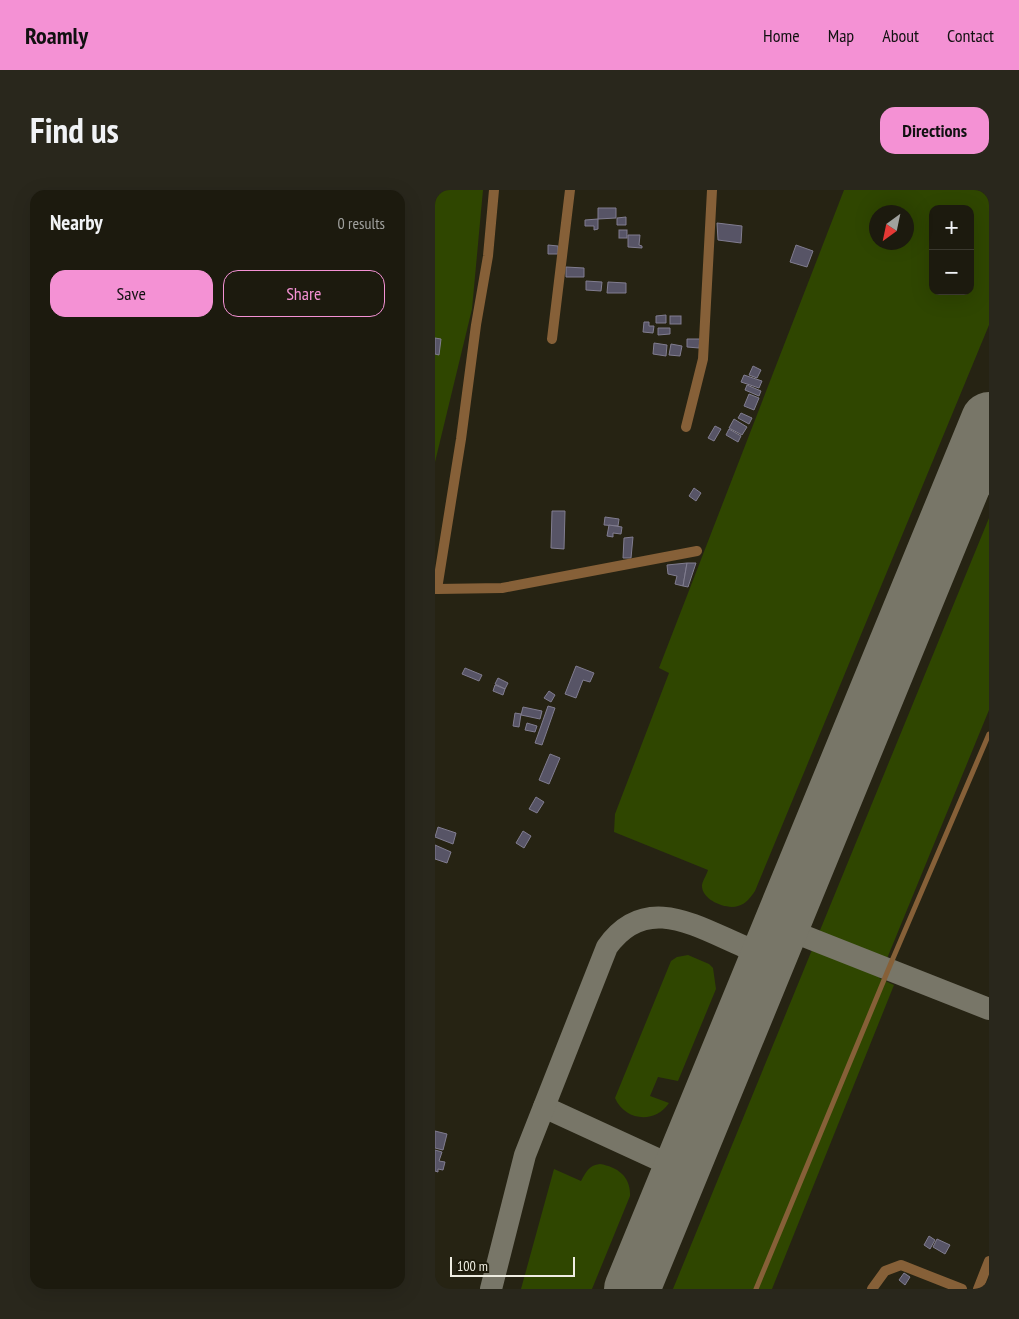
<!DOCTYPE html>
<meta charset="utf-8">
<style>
body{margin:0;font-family:"PT Sans Narrow",sans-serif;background:#29271c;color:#f1f3f6}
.controls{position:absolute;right:15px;top:15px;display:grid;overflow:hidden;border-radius:10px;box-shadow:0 5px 20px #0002}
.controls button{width:45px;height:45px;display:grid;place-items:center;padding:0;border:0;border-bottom:1px solid #3a382e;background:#1c1a0e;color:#f1f3f6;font:25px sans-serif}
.compass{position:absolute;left:434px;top:15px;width:45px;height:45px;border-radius:50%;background:#1c1a0e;box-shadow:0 5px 20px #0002;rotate:213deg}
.scale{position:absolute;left:15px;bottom:12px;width:125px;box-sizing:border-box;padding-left:5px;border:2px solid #efede2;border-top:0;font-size:14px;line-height:18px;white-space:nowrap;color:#efede2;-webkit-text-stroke:4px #1d1a0a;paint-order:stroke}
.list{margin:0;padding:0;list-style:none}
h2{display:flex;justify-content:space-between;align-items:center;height:65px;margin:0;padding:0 20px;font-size:21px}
h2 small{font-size:16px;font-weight:400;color:#a0a19e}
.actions{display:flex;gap:10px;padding:15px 20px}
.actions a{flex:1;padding:11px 0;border:1px solid #f491d4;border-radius:15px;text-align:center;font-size:18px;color:#f491d4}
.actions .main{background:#f491d4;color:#111}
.map{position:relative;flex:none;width:554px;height:1099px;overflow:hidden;border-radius:15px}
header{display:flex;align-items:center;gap:30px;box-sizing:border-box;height:70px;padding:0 25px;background:#f491d4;color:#111}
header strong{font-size:24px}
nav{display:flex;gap:28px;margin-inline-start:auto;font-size:18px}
.intro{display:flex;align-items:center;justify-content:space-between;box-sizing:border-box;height:120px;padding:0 30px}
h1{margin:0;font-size:35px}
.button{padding:12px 22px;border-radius:15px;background:#f491d4;color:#111;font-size:18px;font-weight:700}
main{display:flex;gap:30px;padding:0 30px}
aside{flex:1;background:#1c1a0e;border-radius:15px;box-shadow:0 5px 20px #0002}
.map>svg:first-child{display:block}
</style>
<header>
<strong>Roamly</strong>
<nav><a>Home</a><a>Map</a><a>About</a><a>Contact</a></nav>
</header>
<div class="intro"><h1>Find us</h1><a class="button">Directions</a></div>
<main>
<aside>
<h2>Nearby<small>0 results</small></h2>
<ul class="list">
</ul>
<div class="actions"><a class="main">Save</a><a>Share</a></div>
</aside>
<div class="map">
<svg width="554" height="1099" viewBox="0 0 554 1099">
<rect width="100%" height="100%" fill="#262313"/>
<g fill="#2f4600" fill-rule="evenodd">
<polygon points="0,0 48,0 37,119 0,272"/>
<path d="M409,0h145v135l-234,566c-4,6 -9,13 -17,15 -12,4 -37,-6 -36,-21 1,-5 5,-11 6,-15l-94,-38 1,-18 54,-141 -10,-5zM498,19h37v82h-37zM472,22v30h-30v-30z"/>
<polygon points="554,328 554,520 444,788 459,795 337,1099 238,1099"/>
<path d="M253,765l21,9 4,4 3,21 -38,92 -20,-4 -8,19 19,7c-14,21 -44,18 -54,-5l56,-137 6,-4z"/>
<path d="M165,974c18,3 31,13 30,32l-38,93h-71l33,-120 27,12c5,-9 8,-16 19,-17z"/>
</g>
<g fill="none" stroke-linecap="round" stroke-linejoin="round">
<g stroke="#787668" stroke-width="22">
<polyline points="512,332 523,316 554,290"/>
<polyline points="346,737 554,819"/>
<path d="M325,788c2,-14 -4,-23 -15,-31 16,4 25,-1 34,-14"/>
<polyline points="109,917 246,980"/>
<path d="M56,1099l34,-134 82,-208c39,-55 90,-20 138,0"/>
</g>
<polyline stroke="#787668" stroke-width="56" points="197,1099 554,230"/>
</g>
<g fill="#575466" stroke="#817d90">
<polygon points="163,18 181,18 181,28 163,29"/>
<polygon points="191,27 191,35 182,35 182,28"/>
<polygon points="163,29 163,39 159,40 159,36 150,36 150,30"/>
<polygon points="282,33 307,36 306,53 283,50"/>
<rect x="184" y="40" width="8" height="8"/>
<polygon points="193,45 205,45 204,55 207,56 207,58 193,57"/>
<polygon points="113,55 123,56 123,64 113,64"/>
<polygon points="361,55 378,61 372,77 355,72"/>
<polygon points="131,77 149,78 149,87 131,87"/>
<polygon points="151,91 167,92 166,101 151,100"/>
<polygon points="173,92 191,93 191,103 172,103"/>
<polygon points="231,125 231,133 221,133 221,126"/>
<rect x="235" y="126" width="11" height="8"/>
<polygon points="209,132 214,132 214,136 219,136 218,143 208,142"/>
<polygon points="223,138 235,138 235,144 223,145"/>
<polygon points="0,148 6,149 4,165 0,164"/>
<polygon points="252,149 265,149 264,158 252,157"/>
<polygon points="219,153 232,155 231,166 218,164"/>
<polygon points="236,154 247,156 245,166 234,165"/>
<polygon points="318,176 326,180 322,188 314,185"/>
<polygon points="309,185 327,191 324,198 306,192"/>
<polygon points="312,195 326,201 324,206 310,200"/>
<polygon points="314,204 324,208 319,220 309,216"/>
<polygon points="306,223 317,228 314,234 303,228"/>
<polygon points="299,229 312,237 307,245 294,238"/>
<polygon points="280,236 286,239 279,251 273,248"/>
<polygon points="294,239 306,246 303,252 291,245"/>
<polygon points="259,298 266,303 261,311 254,306"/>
<polygon points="117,321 130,321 129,359 116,358"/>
<polygon points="170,327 184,329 183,336 169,335"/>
<polygon points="174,335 187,337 186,344 178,343 178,347 172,346"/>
<polygon points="198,347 196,368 188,368 189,348"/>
<polygon points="252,373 248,396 240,394 242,386 233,384 232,375"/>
<polygon points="252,373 261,373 253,397 248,396"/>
<polygon points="141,476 159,483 155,492 148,490 141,508 130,504"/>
<polygon points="30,478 47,485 44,491 27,484"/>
<polygon points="63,488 73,493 70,499 60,494"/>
<polygon points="60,495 70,499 68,505 58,501"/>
<polygon points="114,501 120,505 116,512 109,508"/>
<polygon points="113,516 120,518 107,555 100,553"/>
<polygon points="88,517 107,521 105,529 86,525"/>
<polygon points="80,523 86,524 84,537 78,536"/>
<polygon points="92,533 102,536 100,542 90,540"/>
<polygon points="115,564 125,568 114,594 104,590"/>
<polygon points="101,607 109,612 102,623 94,619"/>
<polygon points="3,637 21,643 18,654 0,647"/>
<polygon points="88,641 96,646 89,658 81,653"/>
<polygon points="0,655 16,662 12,673 0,669"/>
<polygon points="0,941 12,944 8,960 0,958"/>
<polygon points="0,960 7,962 4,971 10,972 8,980 3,979 3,982 0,981"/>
<polygon points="494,1046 500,1050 495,1059 489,1055"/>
<polygon points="502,1049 515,1055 510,1064 498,1057"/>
<polygon points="469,1083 475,1087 470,1095 464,1090"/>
</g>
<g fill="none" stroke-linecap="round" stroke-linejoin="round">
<polyline stroke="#866038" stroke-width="5" points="321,1099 456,773 554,544"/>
<g stroke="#866038" stroke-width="10">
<polyline points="117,149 135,0"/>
<polyline points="251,237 268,169 277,0"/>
<polyline points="0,399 2,399 26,249 41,135 53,66 59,0"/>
<polyline points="2,399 67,398 262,361"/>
<polyline points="437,1099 450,1081 466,1075 527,1099"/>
<polyline points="543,1099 554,1071"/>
</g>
</g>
</svg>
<div class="controls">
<button>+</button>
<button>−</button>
</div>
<svg class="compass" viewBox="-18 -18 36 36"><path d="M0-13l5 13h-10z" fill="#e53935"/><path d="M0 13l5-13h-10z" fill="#a0a19e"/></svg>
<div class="scale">100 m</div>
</div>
</main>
